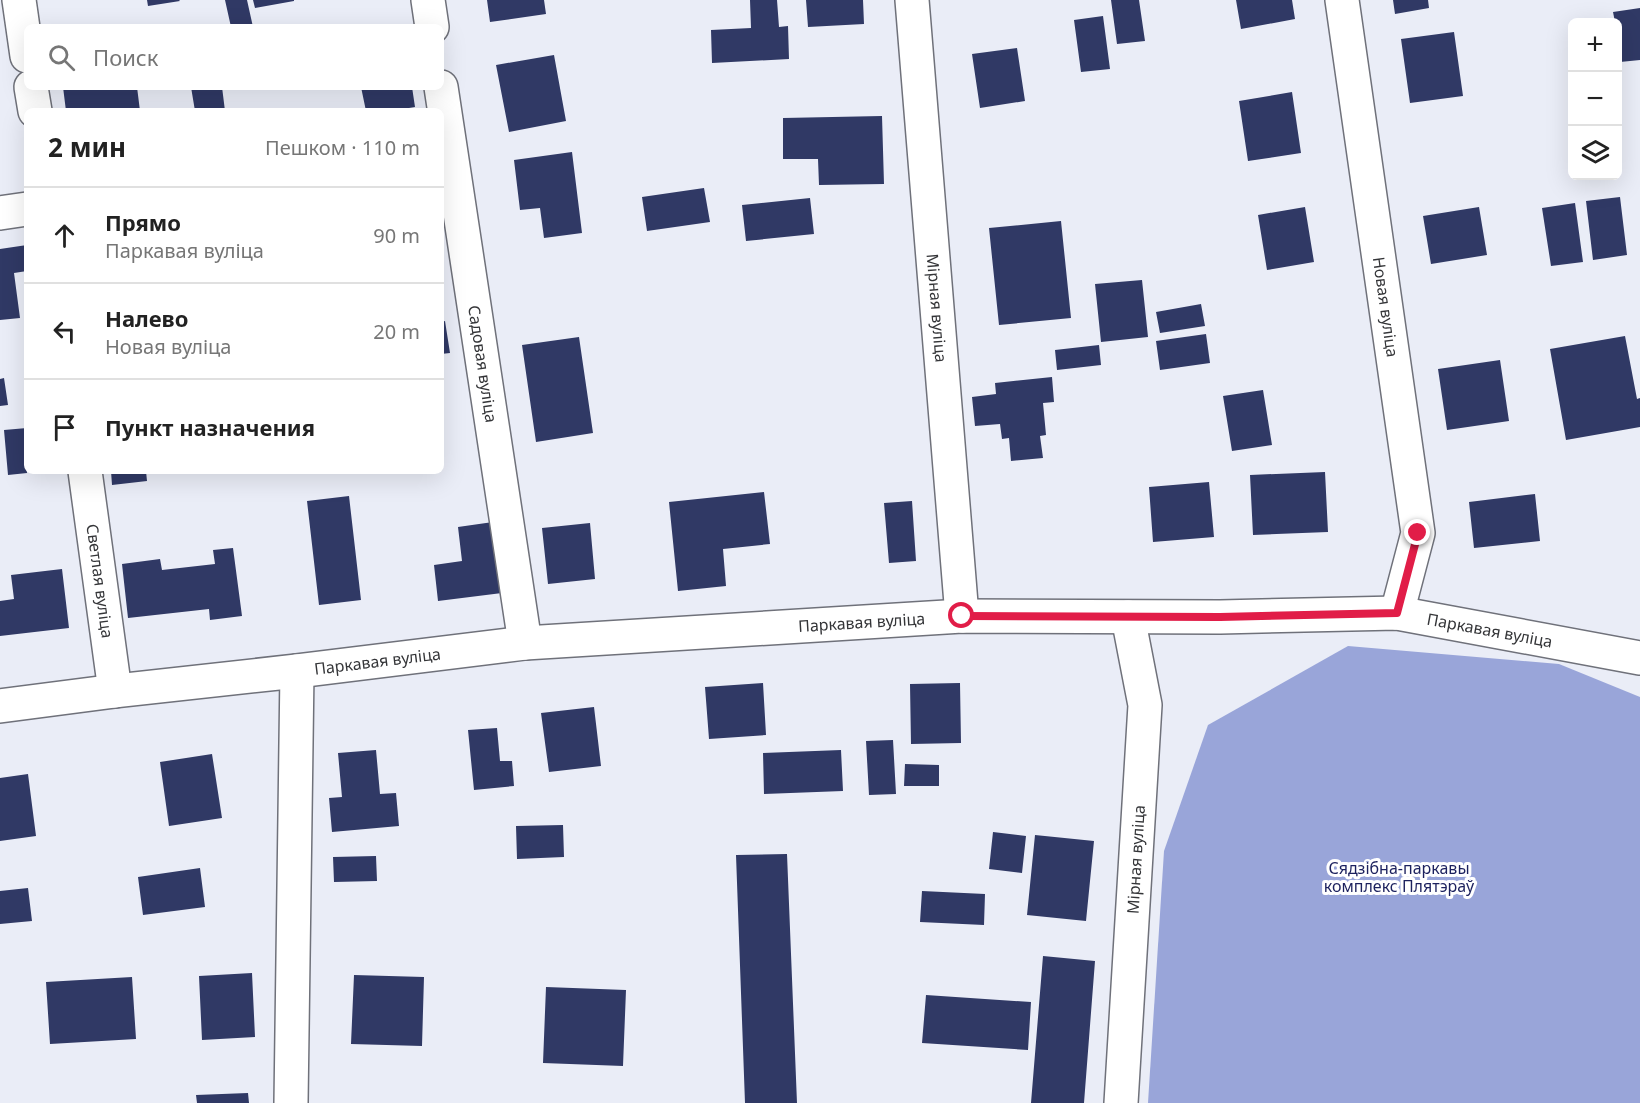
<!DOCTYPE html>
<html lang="ru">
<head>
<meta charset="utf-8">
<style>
	body { margin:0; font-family:"Noto Sans",sans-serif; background:#f6f6f6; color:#222 }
	.controls { position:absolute; right:18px; top:18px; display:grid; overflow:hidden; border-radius:9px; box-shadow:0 6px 24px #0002 }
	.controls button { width:54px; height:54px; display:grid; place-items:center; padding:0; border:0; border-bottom:2px solid #e0e0e0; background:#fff; color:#222; font:30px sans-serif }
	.stop { position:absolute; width:18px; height:18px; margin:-14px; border:4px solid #e11d48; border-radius:50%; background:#fff }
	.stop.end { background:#e11d48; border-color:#fff; box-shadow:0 2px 6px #0008 }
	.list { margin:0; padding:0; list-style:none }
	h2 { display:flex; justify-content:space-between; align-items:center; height:78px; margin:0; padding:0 24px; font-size:26px }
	h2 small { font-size:20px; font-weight:400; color:#767676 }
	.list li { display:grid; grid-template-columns:39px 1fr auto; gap:18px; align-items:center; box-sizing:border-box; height:96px; padding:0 24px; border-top:2px solid #e0e0e0 }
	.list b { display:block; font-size:22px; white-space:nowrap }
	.list p { margin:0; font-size:20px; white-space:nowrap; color:#767676 }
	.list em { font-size:20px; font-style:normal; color:#767676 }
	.icon { flex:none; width:33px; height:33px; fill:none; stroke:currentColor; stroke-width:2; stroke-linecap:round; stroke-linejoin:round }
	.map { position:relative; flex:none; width:1640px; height:1103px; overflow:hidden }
	.search { position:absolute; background:#fff; box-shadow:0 6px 24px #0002; left:24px; top:24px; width:420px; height:66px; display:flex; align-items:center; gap:15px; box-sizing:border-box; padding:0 21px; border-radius:9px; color:#767676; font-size:22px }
	.panel { position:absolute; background:#fff; box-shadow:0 6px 24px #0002; left:24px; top:108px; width:420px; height:366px; border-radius:9px }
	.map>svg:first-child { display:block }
	.forest { fill:#99a5d9 }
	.building { fill:#303965 }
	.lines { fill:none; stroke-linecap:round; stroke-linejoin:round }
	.minor-casing { stroke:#6f717a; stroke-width:36 }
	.minor { stroke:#fff; stroke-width:33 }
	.route { stroke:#e11d48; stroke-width:8 }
	.labels { text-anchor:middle; stroke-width:6; stroke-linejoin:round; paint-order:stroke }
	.street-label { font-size:16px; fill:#343538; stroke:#fff }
	.park-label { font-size:16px; fill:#1c215e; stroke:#fff }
</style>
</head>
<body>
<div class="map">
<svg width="1640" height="1103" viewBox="0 0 1640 1103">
	<rect width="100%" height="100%" fill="#eaedf7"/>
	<path class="forest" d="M 1348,646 L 1559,664 L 1640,697 L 1640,1103 L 1148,1103 L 1164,851 L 1208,725 Z"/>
	<path class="building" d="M 147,0 L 179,0 L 180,1 L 148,6 Z
		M 225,0 L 247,0 L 253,27 L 231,27 Z
		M 253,0 L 294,0 L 294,1 L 255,8 Z
		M 487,0 L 544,0 L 546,14 L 490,22 Z
		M 750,0 L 777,0 L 779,27 L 788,26 L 789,59 L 712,63 L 711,30 L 751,28 Z
		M 806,0 L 863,0 L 864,24 L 808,27 Z
		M 1111,0 L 1139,0 L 1145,41 L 1117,44 Z
		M 1236,0 L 1292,0 L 1295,19 L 1241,29 Z
		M 1393,0 L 1428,0 L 1429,8 L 1395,14 Z
		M 1640,8 L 1640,60 L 1620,62 L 1618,22 L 1615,22 L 1613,12 Z
		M 1103,16 L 1110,69 L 1081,72 L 1074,20 Z
		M 1454,32 L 1463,96 L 1410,103 L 1401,39 Z
		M 1017,48 L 1025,101 L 980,108 L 972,54 Z
		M 554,55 L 566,121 L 509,132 L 496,65 Z
		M 63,87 L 137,87 L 140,111 L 66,111 Z
		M 191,87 L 222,87 L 225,111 L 195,111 Z
		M 361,87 L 412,87 L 415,107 L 391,111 L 366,111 Z
		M 1292,92 L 1301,153 L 1248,161 L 1239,101 Z
		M 882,116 L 884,184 L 819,185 L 818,159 L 783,159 L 783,118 Z
		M 572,152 L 582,233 L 544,238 L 540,208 L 520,210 L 514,160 Z
		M 704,188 L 710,222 L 647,231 L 642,197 Z
		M 1620,197 L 1627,255 L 1593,260 L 1586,201 Z
		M 810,198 L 814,234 L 746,241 L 742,205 Z
		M 1575,203 L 1583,262 L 1551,266 L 1542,208 Z
		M 1305,207 L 1314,262 L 1267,270 L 1258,215 Z
		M 1479,207 L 1487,255 L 1431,264 L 1423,216 Z
		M 1061,221 L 1071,318 L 999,325 L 989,228 Z
		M 27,245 L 27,271 L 14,273 L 20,318 L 0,320 L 0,249 Z
		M 1142,280 L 1148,337 L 1101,342 L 1095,284 Z
		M 1201,304 L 1205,326 L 1160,333 L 1156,312 Z
		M 445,321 L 450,353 L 441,354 L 441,322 Z
		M 1206,334 L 1210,363 L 1160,370 L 1156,341 Z
		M 1625,336 L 1637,399 L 1640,398 L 1640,427 L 1566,440 L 1550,349 Z
		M 579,337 L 593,433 L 536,442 L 522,345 Z
		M 1099,345 L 1101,365 L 1057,370 L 1055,350 Z
		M 1500,360 L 1509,421 L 1447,430 L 1438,369 Z
		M 1052,377 L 1054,402 L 1043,403 L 1046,435 L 1040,436 L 1043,458 L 1011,461 L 1009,438 L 1002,439 L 1000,424 L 975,426 L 972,397 L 996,394 L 995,383 Z
		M 4,378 L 8,405 L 0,406 L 0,379 Z
		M 1263,390 L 1272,445 L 1232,451 L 1223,396 Z
		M 27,428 L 27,473 L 8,475 L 4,430 Z
		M 111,471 L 146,471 L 147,481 L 112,485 Z
		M 1325,472 L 1328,532 L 1253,535 L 1250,475 Z
		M 1209,482 L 1214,537 L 1153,542 L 1149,487 Z
		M 764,492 L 770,544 L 723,549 L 726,586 L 678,591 L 669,502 Z
		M 1535,494 L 1540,541 L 1474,548 L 1469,502 Z
		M 349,496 L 361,600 L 319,605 L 307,501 Z
		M 912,501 L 916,561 L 889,563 L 884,503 Z
		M 493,522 L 502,593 L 438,601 L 434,565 L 462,561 L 458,527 Z
		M 590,523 L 595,579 L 548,584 L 542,528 Z
		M 233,548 L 242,616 L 210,620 L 209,609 L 128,618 L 122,564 L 160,559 L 162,570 L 215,564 L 213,550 Z
		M 62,569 L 69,628 L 0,636 L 0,601 L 14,599 L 11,575 Z
		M 763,683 L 766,735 L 709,739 L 705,687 Z
		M 960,683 L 961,743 L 911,744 L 910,684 Z
		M 594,707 L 601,766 L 549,772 L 541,713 Z
		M 497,728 L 500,761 L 512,761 L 514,786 L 474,790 L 468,730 Z
		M 893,740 L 896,794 L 869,795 L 866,741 Z
		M 376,750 L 380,794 L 396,793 L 399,826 L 332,832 L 329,798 L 342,797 L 338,753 Z
		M 841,750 L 843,791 L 764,794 L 763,753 Z
		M 212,754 L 222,818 L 169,826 L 160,762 Z
		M 905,764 L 939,765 L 939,786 L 904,786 Z
		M 28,774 L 36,836 L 0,841 L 0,778 Z
		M 563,825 L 564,857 L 517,859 L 516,826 Z
		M 993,832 L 1026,836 L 1022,873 L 989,869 Z
		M 1035,835 L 1094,841 L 1086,921 L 1027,915 Z
		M 787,854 L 797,1103 L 745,1103 L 736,855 Z
		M 376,856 L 377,881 L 334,882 L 333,857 Z
		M 200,868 L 205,907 L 143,915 L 138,877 Z
		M 28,888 L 32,921 L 0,924 L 0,891 Z
		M 922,891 L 985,894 L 984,925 L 920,922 Z
		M 1043,956 L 1095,961 L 1084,1103 L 1031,1103 Z
		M 252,973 L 255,1037 L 202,1040 L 199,976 Z
		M 354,975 L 424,977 L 422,1046 L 351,1044 Z
		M 132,977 L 136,1039 L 50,1044 L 46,982 Z
		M 546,987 L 626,990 L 623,1066 L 543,1063 Z
		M 926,995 L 1031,1002 L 1028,1050 L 922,1043 Z
		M 248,1093 L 249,1103 L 197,1103 L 196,1095 Z"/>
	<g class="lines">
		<defs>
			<g id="minor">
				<path d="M 19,0 L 27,56"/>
				<path d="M 428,0 L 432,27"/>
				<path id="s1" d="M 912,0 L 962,616"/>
				<path id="s2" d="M 1342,0 L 1418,533 L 1397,613"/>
				<path d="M 31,87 L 35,111"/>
				<path id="s3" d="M 441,87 L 525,643"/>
				<path d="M 0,213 L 27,209"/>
				<path id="s4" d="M 85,471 L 115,691"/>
				<path id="s5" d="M 0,706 L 115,691 L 297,671 L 525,643 L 962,616 L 1220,617 L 1397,613 L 1640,658"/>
				<path d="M 291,1103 L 297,671"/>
				<path id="s6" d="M 1121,1103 L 1145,705 L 1128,617"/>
			</g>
		</defs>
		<use href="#minor" class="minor-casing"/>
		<use href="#minor" class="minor"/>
	</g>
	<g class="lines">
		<path class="route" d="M 962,616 L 1220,617 L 1397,613 L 1418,533"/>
	</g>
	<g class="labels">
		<g class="street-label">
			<text dy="6" stroke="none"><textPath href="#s2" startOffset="310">Новая вуліца</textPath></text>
			<text dy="6" stroke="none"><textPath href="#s1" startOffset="309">Мірная вуліца</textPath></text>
			<text dy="6" stroke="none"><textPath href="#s3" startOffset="280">Садовая вуліца</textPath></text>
			<text dy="6" stroke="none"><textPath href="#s4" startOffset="111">Светлая вуліца</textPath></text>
			<text dy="6" stroke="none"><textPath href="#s5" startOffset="866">Паркавая вуліца</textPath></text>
			<text dy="6" stroke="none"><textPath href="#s5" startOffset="1496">Паркавая вуліца</textPath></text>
			<text dy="6" stroke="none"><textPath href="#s5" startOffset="380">Паркавая вуліца</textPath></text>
			<text dy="6" stroke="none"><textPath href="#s6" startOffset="244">Мірная вуліца</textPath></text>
		</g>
		<g class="park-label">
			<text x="1399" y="874">Сядзібна-паркавы<tspan x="1399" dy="18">комплекс Плятэраў</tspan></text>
		</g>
	</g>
</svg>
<div class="controls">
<button>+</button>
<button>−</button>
<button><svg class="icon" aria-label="layers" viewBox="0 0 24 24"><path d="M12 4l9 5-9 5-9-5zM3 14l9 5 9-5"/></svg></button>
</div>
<div class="stop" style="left:962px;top:616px"></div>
<div class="stop end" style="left:1418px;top:533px"></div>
<div class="search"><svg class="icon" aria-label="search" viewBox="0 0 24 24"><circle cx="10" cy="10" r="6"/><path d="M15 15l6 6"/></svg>Поиск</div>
<section class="panel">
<h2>2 мин<small>Пешком · 110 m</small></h2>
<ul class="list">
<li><svg class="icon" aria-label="ahead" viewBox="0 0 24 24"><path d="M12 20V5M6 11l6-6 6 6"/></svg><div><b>Прямо</b><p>Паркавая вуліца</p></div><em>90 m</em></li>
<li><svg class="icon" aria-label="left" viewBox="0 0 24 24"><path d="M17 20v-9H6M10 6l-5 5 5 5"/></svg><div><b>Налево</b><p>Новая вуліца</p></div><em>20 m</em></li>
<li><svg class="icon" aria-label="arrive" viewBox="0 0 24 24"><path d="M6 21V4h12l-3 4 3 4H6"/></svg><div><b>Пункт назначения</b></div></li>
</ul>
</section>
</div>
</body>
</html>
